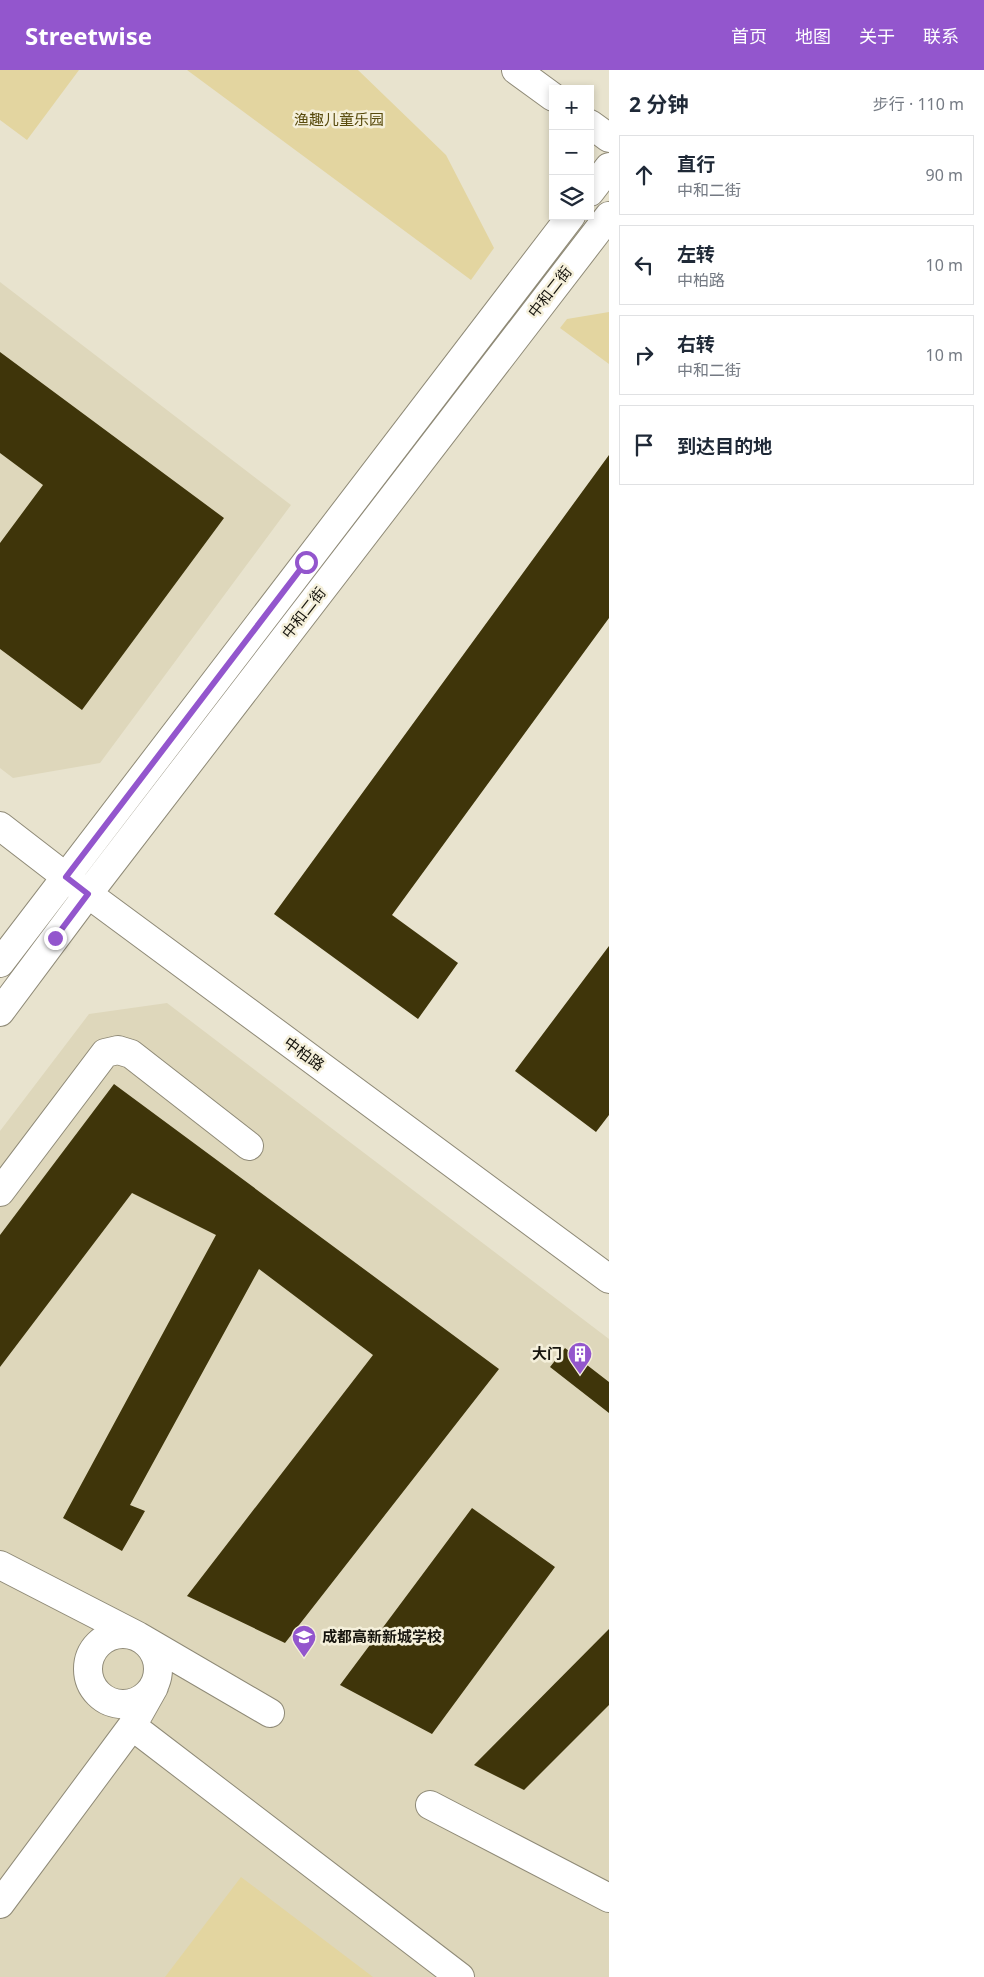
<!DOCTYPE html>
<html lang="zh">
<head>
<meta charset="utf-8">
<style>
	body { margin:0; font-family:"Noto Sans","Noto Sans SC",sans-serif; background:#f2f2f3; color:#1f2937 }
	.controls { position:absolute; right:15px; top:15px; display:grid; overflow:hidden; border-radius:0px; box-shadow:0 2px 8px #0003 }
	.controls button { width:45px; height:45px; display:grid; place-items:center; padding:0; border:0; border-bottom:1px solid #e0e1e3; background:#fff; color:#1f2937; font:25px sans-serif }
	.stop { position:absolute; width:15px; height:15px; margin:-11px; border:4px solid #9356cd; border-radius:50%; background:#fff }
	.stop.end { background:#9356cd; border-color:#fff; box-shadow:0 1px 5px #0008 }
	.list { margin:0; padding:0; list-style:none }
	h2 { display:flex; justify-content:space-between; align-items:center; height:65px; margin:0; padding:0 20px; font-size:21px }
	h2 small { font-size:16px; font-weight:400; color:#747a83 }
	.list li { display:grid; grid-template-columns:32px 1fr auto; gap:15px; align-items:center; box-sizing:border-box; height:80px; margin:0 10px 10px; padding:0 10px; border:1px solid #e0e1e3; border-radius:0px }
	.list b { display:block; font-size:19px; white-space:nowrap }
	.list p { margin:0; font-size:16px; white-space:nowrap; color:#747a83 }
	.list em { font-size:16px; font-style:normal; color:#747a83 }
	.icon { flex:none; width:28px; height:28px; fill:none; stroke:currentColor; stroke-width:2; stroke-linecap:round; stroke-linejoin:round }
	.map { position:relative; flex:none; width:609px; height:1907px; overflow:hidden }
	header { display:flex; align-items:center; gap:30px; box-sizing:border-box; height:70px; padding:0 25px; background:#9356cd; color:#fff }
	header strong { font-size:24px }
	nav { display:flex; gap:28px; margin-inline-start:auto; font-size:18px }
	main { display:flex }
	aside { flex:1; background:#fff }
	.map>svg:first-child { display:block }
	.built { fill:#ded7bb }
	.green { fill:#e3d5a0 }
	.building { fill:#3f350a }
	.lines { fill:none; stroke-linecap:round; stroke-linejoin:round }
	.minor-casing { stroke:#8f8a77; stroke-width:30 }
	.major-casing { stroke:#8f8a77; stroke-width:30 }
	.minor { stroke:#fff; stroke-width:28 }
	.major { stroke:#fff; stroke-width:28 }
	.route { stroke:#9356cd; stroke-width:6 }
	.labels { text-anchor:middle; stroke-width:5; stroke-linejoin:round; paint-order:stroke }
	.park-label { font-size:15px; fill:#584a0c; stroke:#f5f0db }
	.street-label { font-size:15px; fill:#17150e; stroke:#f5f0db }
	.poi-label { font-size:15px; font-weight:bold; fill:#17150e; stroke:#f5f0db; text-anchor:end }
</style>
</head>
<body>
<header>
<strong>Streetwise</strong>
<nav><a>首页</a><a>地图</a><a>关于</a><a>联系</a></nav>
</header>
<main>
<div class="map">
<svg width="609" height="1907" viewBox="0 0 609 1907">
	<rect width="100%" height="100%" fill="#e8e3ce"/>
	<path class="built" d="M 0,212 L 291,435 L 100,693 L 13,708 L 0,698 Z
		M 167,933 L 609,1269 L 609,1907 L 0,1907 L 0,1061 L 89,944 Z"/>
	<path class="green" d="M 0,0 L 79,0 L 27,70 L 0,50 Z
		M 187,0 L 358,0 L 446,85 L 494,178 L 471,210 Z
		M 609,242 L 609,294 L 560,258 L 567,249 Z
		M 241,1807 L 373,1907 L 165,1907 Z"/>
	<path class="building" d="M 0,282 L 224,448 L 82,640 L 0,579 L 0,473 L 43,415 L 0,383 Z
		M 609,385 L 609,548 L 392,845 L 458,893 L 418,949 L 274,844 Z
		M 609,876 L 609,1045 L 596,1062 L 515,1001 Z
		M 114,1014 L 499,1299 L 285,1573 L 187,1526 L 373,1285 L 259,1199 L 130,1435 L 145,1441 L 122,1481 L 63,1448 L 216,1165 L 132,1123 L 0,1297 L 0,1165 Z
		M 565,1278 L 609,1312 L 609,1343 L 550,1297 Z
		M 472,1438 L 555,1497 L 432,1664 L 340,1615 Z
		M 609,1559 L 609,1635 L 524,1720 L 474,1695 Z"/>
	<g class="lines">
		<defs>
			<path id="minor" d="M 590,122 L 609,97
				M 0,756 L 88,824 L 609,1209
				M 0,893 L 571,146
				M 0,942 L 88,824 L 609,146
				M 0,1122 L 105,983 L 118,980 L 131,984 L 249,1076
				M 0,1495 L 138,1566 L 270,1643
				M88 1599a35 35 0 1 1 70 0a35 35 0 1 1-70 0Z
				M 132,1656 L 460,1907
				M 430,1735 L 609,1828
				M 0,1834 L 132,1656 L 154,1617"/>
			<path id="major" d="M 516,0 L 553,27
				M 590,54 L 609,68"/>
		</defs>
		<use href="#minor" class="minor-casing"/>
		<use href="#major" class="major-casing"/>
		<use href="#minor" class="minor"/>
		<use href="#major" class="major"/>
	</g>
	<g class="lines">
		<path class="route" d="M 55,868 L 88,824 L 66,807 L 306,492"/>
	</g>
	<defs>
		<symbol id="building-pin" viewBox="-11 -11 22 30"><path d="M0 17L-7.5 6A9.5 9.5 0 1 1 7.5 6Z" fill="#9356cd" stroke="#f5f0db"/><path d="M-4-6H4V6H1V3H-1V6H-4ZM-2.5-4.3h1.7v1.8h-1.7ZM.8-4.3h1.7v1.8H.8ZM-2.5-1h1.7V.8h-1.7ZM.8-1h1.7V.8H.8Z" fill="#fff"/></symbol>
		<symbol id="school-pin" viewBox="-11 -11 22 30"><path d="M0 17L-7.5 6A9.5 9.5 0 1 1 7.5 6Z" fill="#9356cd" stroke="#f5f0db"/><path d="M0-5L7-2L0 1L-7-2ZM-4 1L0 2.5L4 1V4Q0 6-4 4Z" fill="#fff"/></symbol>
	</defs>
	<g fill-rule="evenodd">
		<use href="#building-pin" x="566" y="1270" width="28" height="38"/>
		<use href="#school-pin" x="290" y="1553" width="28" height="38"/>
	</g>
	<g class="labels">
		<g class="park-label">
			<text x="339" y="55">渔趣儿童乐园</text>
		</g>
		<g class="street-label">
			<text transform="translate(550 222) rotate(-52)" y="5">中和二街</text>
			<text transform="translate(304 543) rotate(-52)" y="5">中和二街</text>
			<text transform="translate(304 984) rotate(36)" y="5">中柏路</text>
		</g>
		<g class="poi-label">
			<text x="562" y="1289">大门</text>
			<text x="322" y="1572" text-anchor="start">成都高新新城学校</text>
		</g>
	</g>
</svg>
<div class="controls">
<button>+</button>
<button>−</button>
<button><svg class="icon" aria-label="layers" viewBox="0 0 24 24"><path d="M12 4l9 5-9 5-9-5zM3 14l9 5 9-5"/></svg></button>
</div>
<div class="stop" style="left:306px;top:492px"></div>
<div class="stop end" style="left:55px;top:868px"></div>
</div>
<aside>
<h2>2 分钟<small>步行 · 110 m</small></h2>
<ul class="list">
<li><svg class="icon" aria-label="ahead" viewBox="0 0 24 24"><path d="M12 20V5M6 11l6-6 6 6"/></svg><div><b>直行</b><p>中和二街</p></div><em>90 m</em></li>
<li><svg class="icon" aria-label="left" viewBox="0 0 24 24"><path d="M17 20v-9H6M10 6l-5 5 5 5"/></svg><div><b>左转</b><p>中柏路</p></div><em>10 m</em></li>
<li><svg class="icon" aria-label="right" viewBox="0 0 24 24"><path d="M7 20v-9h11M14 6l5 5-5 5"/></svg><div><b>右转</b><p>中和二街</p></div><em>10 m</em></li>
<li><svg class="icon" aria-label="arrive" viewBox="0 0 24 24"><path d="M6 21V4h12l-3 4 3 4H6"/></svg><div><b>到达目的地</b></div></li>
</ul>
</aside>
</main>
</body>
</html>
